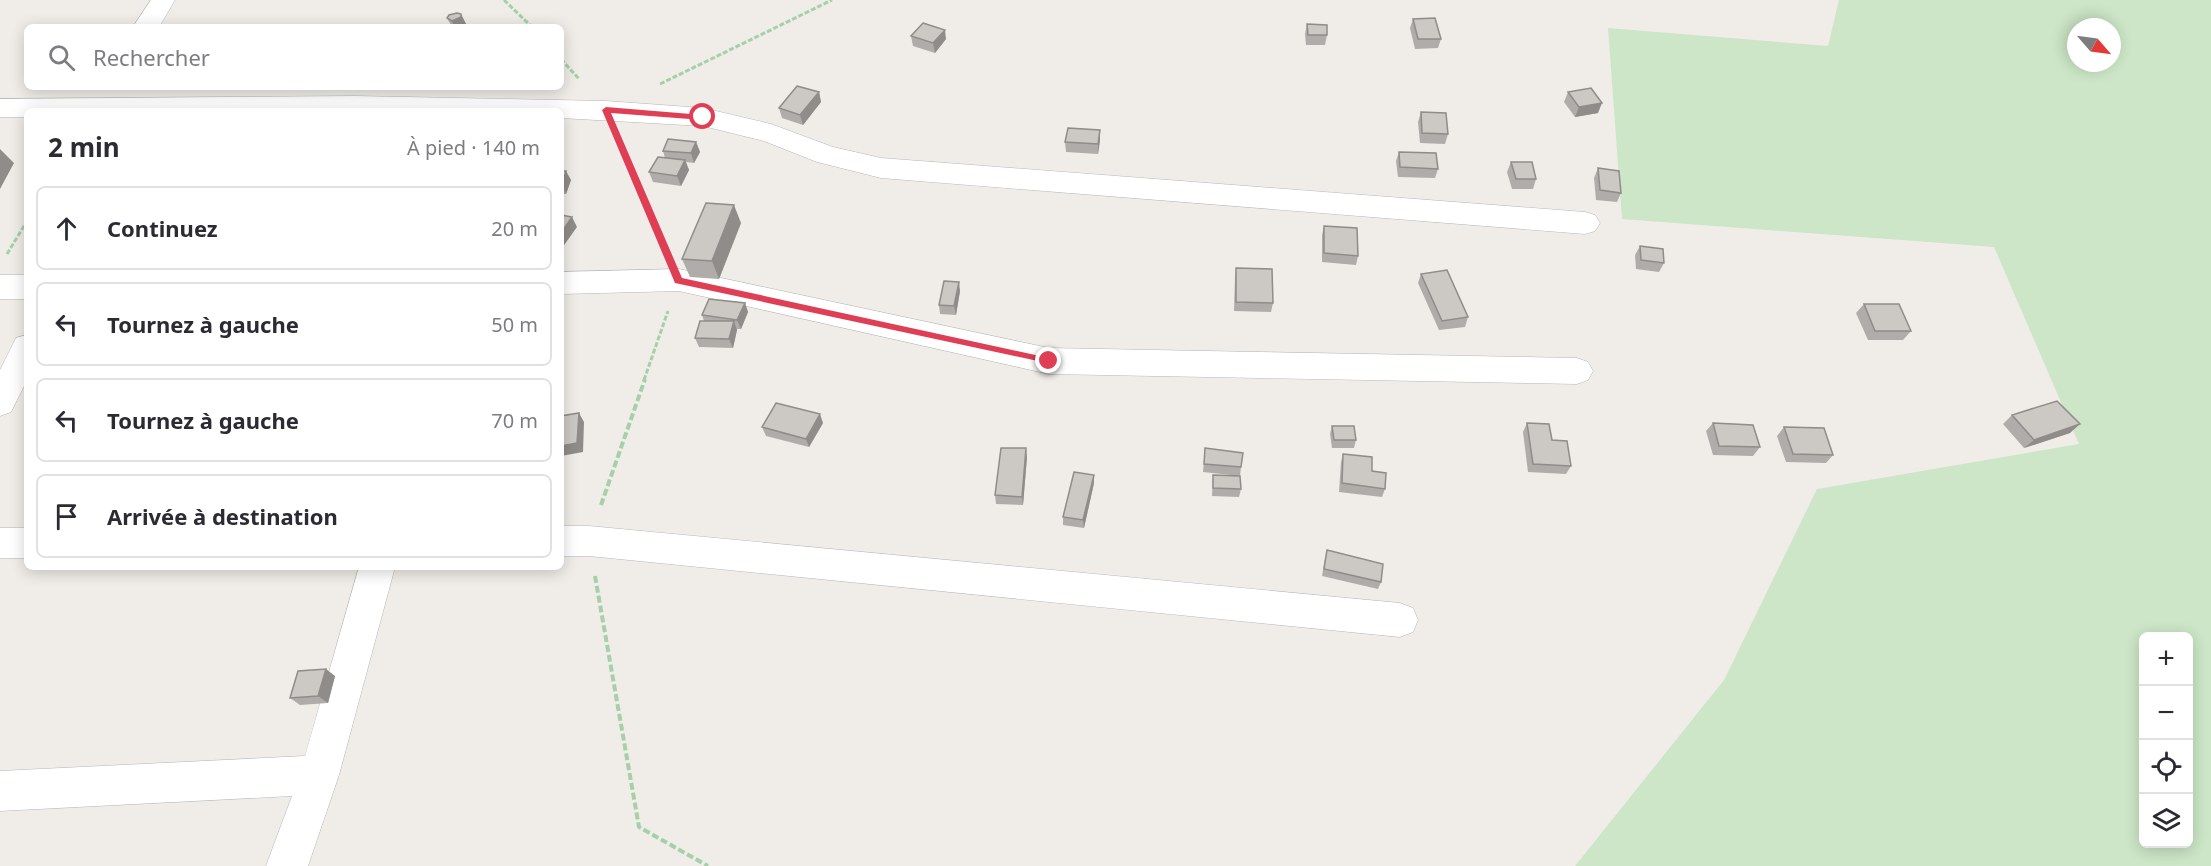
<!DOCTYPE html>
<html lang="fr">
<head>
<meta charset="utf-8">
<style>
	body { margin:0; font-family:"Noto Sans",sans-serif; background:#f7f7f7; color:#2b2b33 }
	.controls { position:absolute; right:18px; bottom:18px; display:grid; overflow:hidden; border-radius:9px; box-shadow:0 3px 15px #0003 }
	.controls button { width:54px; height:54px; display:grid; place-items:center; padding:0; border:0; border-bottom:2px solid #e1e1e2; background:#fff; color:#2b2b33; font:30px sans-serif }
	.compass { position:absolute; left:2067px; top:18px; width:54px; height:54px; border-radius:50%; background:#fff; box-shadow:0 3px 15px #0003; rotate:118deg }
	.stop { position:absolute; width:18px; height:18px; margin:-14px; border:4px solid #df3f55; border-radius:50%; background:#fff }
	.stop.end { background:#df3f55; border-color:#fff; box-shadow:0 2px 6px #0008 }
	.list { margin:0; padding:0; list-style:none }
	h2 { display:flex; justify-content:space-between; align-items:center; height:78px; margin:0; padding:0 24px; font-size:26px }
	h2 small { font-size:20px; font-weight:400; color:#7c7c81 }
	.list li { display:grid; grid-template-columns:39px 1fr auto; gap:18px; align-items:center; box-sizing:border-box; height:84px; margin:0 12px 12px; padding:0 12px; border:2px solid #e1e1e2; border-radius:9px }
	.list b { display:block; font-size:22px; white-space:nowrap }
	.list em { font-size:20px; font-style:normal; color:#7c7c81 }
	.icon { flex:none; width:33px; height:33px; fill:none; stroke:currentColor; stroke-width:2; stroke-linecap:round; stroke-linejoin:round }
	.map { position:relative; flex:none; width:2211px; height:866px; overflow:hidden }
	.search { position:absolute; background:#fff; box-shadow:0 3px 15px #0003; left:24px; top:24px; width:540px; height:66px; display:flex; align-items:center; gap:15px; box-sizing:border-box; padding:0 21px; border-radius:9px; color:#7c7c81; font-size:22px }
	.panel { position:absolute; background:#fff; box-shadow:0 3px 15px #0003; left:24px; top:108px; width:540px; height:462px; border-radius:9px }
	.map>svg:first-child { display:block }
	.green { fill:#cde6c7; fill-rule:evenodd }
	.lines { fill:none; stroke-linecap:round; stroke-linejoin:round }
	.street-casing { stroke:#b3b6b9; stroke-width:1 }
	.path-far1 { stroke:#a6d0a9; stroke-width:3; stroke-dasharray:5 2; stroke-linecap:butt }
	.path { stroke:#a6d0a9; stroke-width:4; stroke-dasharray:7 3; stroke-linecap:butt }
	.street { fill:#fff; fill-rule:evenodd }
	.wall { fill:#afaca9 }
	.shaded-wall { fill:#8f8c89 }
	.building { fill:#ccc8c4; stroke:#8f8c89; stroke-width:1.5 }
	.route { fill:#df3f55 }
</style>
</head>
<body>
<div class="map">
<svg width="2211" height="866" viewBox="0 0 2211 866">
	<rect width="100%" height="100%" fill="#f0ede8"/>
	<path class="green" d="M 1839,0 L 2211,0 L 2211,866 L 1575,866 L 1724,680 L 1817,489 L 2079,444 L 1994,247 L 1622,219 L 1608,28 L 1828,46 ZM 2076,27 L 2112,27 L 2112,63 L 2076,63 ZM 2144,636 L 2188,636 L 2188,844 L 2144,844 Z"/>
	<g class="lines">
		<defs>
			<path id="street" d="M 151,0 L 175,0 L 159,27 L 133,27 Z
				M 355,96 L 606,101 L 703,108 L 771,124 L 833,147 L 881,158 L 1585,212 L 1595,215 L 1600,223 L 1595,231 L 1585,234 L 881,178 L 817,162 L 764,141 L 703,126 L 561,118 L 561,111 L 27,111 L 27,117 L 0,117 L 0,99 Z
				M 679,269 L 1049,348 L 1577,358 L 1588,362 L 1593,371 L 1588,380 L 1577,384 L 1049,374 L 679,291 L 561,294 L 561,272 Z
				M 0,275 L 27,275 L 27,299 L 0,299 Z
				M 27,335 L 27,380 L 11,412 L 0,416 L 0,370 L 16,338 Z
				M 561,526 L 589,526 L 1400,603 L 1413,608 L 1418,620 L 1413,632 L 1400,637 L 589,556 L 561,556 Z
				M 0,528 L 27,528 L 27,558 L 0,558 Z
				M 359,567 L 395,567 L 339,775 L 308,866 L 266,866 L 292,796 L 0,811 L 0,771 L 305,756 Z"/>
		</defs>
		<use href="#street" class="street-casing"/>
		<path class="path-far1" d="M 504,0 L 532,27
			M 561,59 L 579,79
			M 660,84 L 832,0
			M 620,142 L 665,248
			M 7,254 L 27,221
			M 644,380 L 668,311"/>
		<path class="path" d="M 601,505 L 645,379
			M 595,576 L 639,827 L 708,866"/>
		<use href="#street" class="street"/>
	</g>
	<path class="wall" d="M 461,14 L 466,24 L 466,27 L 452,27 L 447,18 Z
		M 1413,19 L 1441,39 L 1438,48 L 1415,49 L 1410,28 Z
		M 1307,24 L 1327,35 L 1325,45 L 1306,45 L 1305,34 Z
		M 911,36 L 946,39 L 935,53 L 913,46 Z
		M 819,92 L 821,102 L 803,125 L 782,118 L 779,108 Z
		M 1568,92 L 1598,113 L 1575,117 L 1564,102 Z
		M 1421,112 L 1448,134 L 1445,144 L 1420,143 L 1418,122 Z
		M 1100,130 L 1100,140 L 1098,154 L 1066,152 L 1065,142 Z
		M 696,142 L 700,152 L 694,163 L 686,162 L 689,170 L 681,186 L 653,182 L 649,172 L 665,158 L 663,151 Z
		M 1399,152 L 1438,169 L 1435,178 L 1398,177 L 1396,161 Z
		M 1511,162 L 1536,179 L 1533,189 L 1512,189 L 1507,172 Z
		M 1598,168 L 1621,193 L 1617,202 L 1596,200 L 1594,178 Z
		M 561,171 L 571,180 L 566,194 L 561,194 Z
		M 741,223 L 719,279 L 690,277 L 682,259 Z
		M 1324,226 L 1358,256 L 1356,265 L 1322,262 L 1322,235 Z
		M 1640,246 L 1664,263 L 1659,272 L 1636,269 L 1635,255 Z
		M 1236,268 L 1273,303 L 1271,312 L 1234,311 L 1235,277 Z
		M 1421,274 L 1468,317 L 1465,327 L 1439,330 L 1418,283 Z
		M 960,291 L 956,315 L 940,314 L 939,305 Z
		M 745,303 L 748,312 L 741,329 L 737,329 L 737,330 L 733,348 L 699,347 L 695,338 L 704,321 L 702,315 Z
		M 1864,304 L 1911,331 L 1903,340 L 1868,340 L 1856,313 Z
		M 2012,415 L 2070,433 L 2024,448 L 2003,424 Z
		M 823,423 L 809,447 L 766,436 L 762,427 Z
		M 1527,423 L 1552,440 L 1571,466 L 1566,474 L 1528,472 L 1523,432 Z
		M 1713,423 L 1760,447 L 1753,456 L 1713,455 L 1706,431 Z
		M 1332,426 L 1356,440 L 1354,448 L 1332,448 L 1330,434 Z
		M 1784,427 L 1833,455 L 1826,463 L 1786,462 L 1777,436 Z
		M 1205,448 L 1241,467 L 1240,476 L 1203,472 Z
		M 1343,454 L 1372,471 L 1385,489 L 1382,497 L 1339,492 L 1341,462 Z
		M 1027,457 L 1023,505 L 996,504 L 995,495 Z
		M 1213,475 L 1241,489 L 1239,497 L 1212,496 Z
		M 1094,483 L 1084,528 L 1063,525 L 1063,517 Z
		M 1327,550 L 1381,582 L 1378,589 L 1322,576 L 1325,558 Z
		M 335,676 L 328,703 L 300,705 L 290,698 Z"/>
	<path class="shaded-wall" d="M 461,14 L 466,24 L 466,27 L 455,27 L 452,21 Z
		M 945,30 L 946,39 L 935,53 L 933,43 Z
		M 819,92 L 821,102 L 803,125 L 800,115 Z
		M 1602,103 L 1598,113 L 1575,117 L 1579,107 Z
		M 1100,130 L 1100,140 L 1098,154 L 1098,144 Z
		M 696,142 L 700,152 L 694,163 L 691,153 Z
		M 0,149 L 14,163 L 0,189 Z
		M 685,160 L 689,170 L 681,186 L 677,176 Z
		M 566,171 L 571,180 L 566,194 L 562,184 Z
		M 734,205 L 741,223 L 719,279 L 712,261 Z
		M 572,217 L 577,227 L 562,248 L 561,246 L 561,233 Z
		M 959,282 L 960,291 L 956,315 L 954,306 Z
		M 745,303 L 748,312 L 741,329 L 737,320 Z
		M 734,321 L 737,330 L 733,348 L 729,339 Z
		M 579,413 L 584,422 L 583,452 L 561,456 L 561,446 Z
		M 820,414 L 823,423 L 809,447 L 806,439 Z
		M 2080,424 L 2070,433 L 2024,448 L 2034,440 Z
		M 1026,448 L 1027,457 L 1023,505 L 1022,497 Z
		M 1094,475 L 1094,483 L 1084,528 L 1083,520 Z
		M 326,669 L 335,676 L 328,703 L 318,696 Z"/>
	<path class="building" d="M 457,13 L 461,14 L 461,17 L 452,21 L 447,18 L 449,15 Z
		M 1435,18 L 1441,39 L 1418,39 L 1413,19 Z
		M 923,23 L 945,30 L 933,43 L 911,36 Z
		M 1307,24 L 1327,25 L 1327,35 L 1308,35 Z
		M 797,86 L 819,92 L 800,115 L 779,108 Z
		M 1591,88 L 1602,103 L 1579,107 L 1568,92 Z
		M 1421,112 L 1446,113 L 1448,134 L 1422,133 Z
		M 1068,128 L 1100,130 L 1098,144 L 1065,142 Z
		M 668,139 L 696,142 L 691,153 L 663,151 Z
		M 1399,152 L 1436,153 L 1438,169 L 1400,167 Z
		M 658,157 L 685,160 L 677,176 L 649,172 Z
		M 1511,162 L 1532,162 L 1536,179 L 1516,179 Z
		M 1598,168 L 1619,171 L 1621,193 L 1600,190 Z
		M 561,171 L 566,171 L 562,184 L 561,184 Z
		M 706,203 L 734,205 L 712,261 L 682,259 Z
		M 561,215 L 572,217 L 561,233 Z
		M 1324,226 L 1357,228 L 1358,256 L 1324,253 Z
		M 1640,246 L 1663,249 L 1664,263 L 1641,260 Z
		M 1236,268 L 1272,269 L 1273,303 L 1236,302 Z
		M 1447,270 L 1468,317 L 1442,321 L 1421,274 Z
		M 944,281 L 959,282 L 954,306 L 939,305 Z
		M 709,299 L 745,303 L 737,320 L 702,315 Z
		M 1864,304 L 1899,304 L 1911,331 L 1875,331 Z
		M 700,321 L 734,321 L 729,339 L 695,338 Z
		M 2057,401 L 2080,424 L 2034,440 L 2012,415 Z
		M 776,403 L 820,414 L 806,439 L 762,427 Z
		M 579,413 L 577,443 L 561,446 L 561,416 Z
		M 1527,423 L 1549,424 L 1552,440 L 1567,441 L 1571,466 L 1533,464 Z
		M 1713,423 L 1753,425 L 1760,447 L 1719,446 Z
		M 1332,426 L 1354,426 L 1356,440 L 1334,440 Z
		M 1784,427 L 1824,428 L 1833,455 L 1793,454 Z
		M 1001,448 L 1026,448 L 1022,497 L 995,495 Z
		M 1205,448 L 1243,453 L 1241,467 L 1204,464 Z
		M 1343,454 L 1372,457 L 1372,471 L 1386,473 L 1385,489 L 1342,483 Z
		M 1074,472 L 1094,475 L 1083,520 L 1063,517 Z
		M 1213,475 L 1240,476 L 1241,489 L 1213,488 Z
		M 1327,550 L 1383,564 L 1381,582 L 1324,569 Z
		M 326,669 L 318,696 L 290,698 L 298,671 Z"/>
	<path class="route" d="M 606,107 L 703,115 L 707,117 L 703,120 L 611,113 L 682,278 L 1049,358 L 1053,361 L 1052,364 L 675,283 L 602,110 Z"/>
</svg>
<div class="controls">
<button>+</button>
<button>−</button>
<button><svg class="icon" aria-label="locate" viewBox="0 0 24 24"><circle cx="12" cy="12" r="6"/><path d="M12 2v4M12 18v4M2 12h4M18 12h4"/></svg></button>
<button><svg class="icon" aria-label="layers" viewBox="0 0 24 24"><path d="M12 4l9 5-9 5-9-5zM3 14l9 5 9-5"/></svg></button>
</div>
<svg class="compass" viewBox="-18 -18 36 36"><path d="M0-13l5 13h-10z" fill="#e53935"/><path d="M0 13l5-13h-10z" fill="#7c7c81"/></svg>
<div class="stop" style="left:703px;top:117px"></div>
<div class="stop end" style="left:1049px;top:361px"></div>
<div class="search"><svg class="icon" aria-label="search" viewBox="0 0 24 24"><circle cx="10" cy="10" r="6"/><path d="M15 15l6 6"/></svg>Rechercher</div>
<section class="panel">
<h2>2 min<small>À pied · 140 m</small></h2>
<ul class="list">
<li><svg class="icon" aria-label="ahead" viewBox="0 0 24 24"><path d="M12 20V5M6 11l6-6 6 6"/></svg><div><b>Continuez</b></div><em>20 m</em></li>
<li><svg class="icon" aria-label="left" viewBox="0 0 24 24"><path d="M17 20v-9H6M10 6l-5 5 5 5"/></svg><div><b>Tournez à gauche</b></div><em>50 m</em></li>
<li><svg class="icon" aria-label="left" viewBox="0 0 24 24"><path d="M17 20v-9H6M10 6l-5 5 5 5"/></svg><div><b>Tournez à gauche</b></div><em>70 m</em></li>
<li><svg class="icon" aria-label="arrive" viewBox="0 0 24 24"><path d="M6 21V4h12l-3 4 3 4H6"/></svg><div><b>Arrivée à destination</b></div></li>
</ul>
</section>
</div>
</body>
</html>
